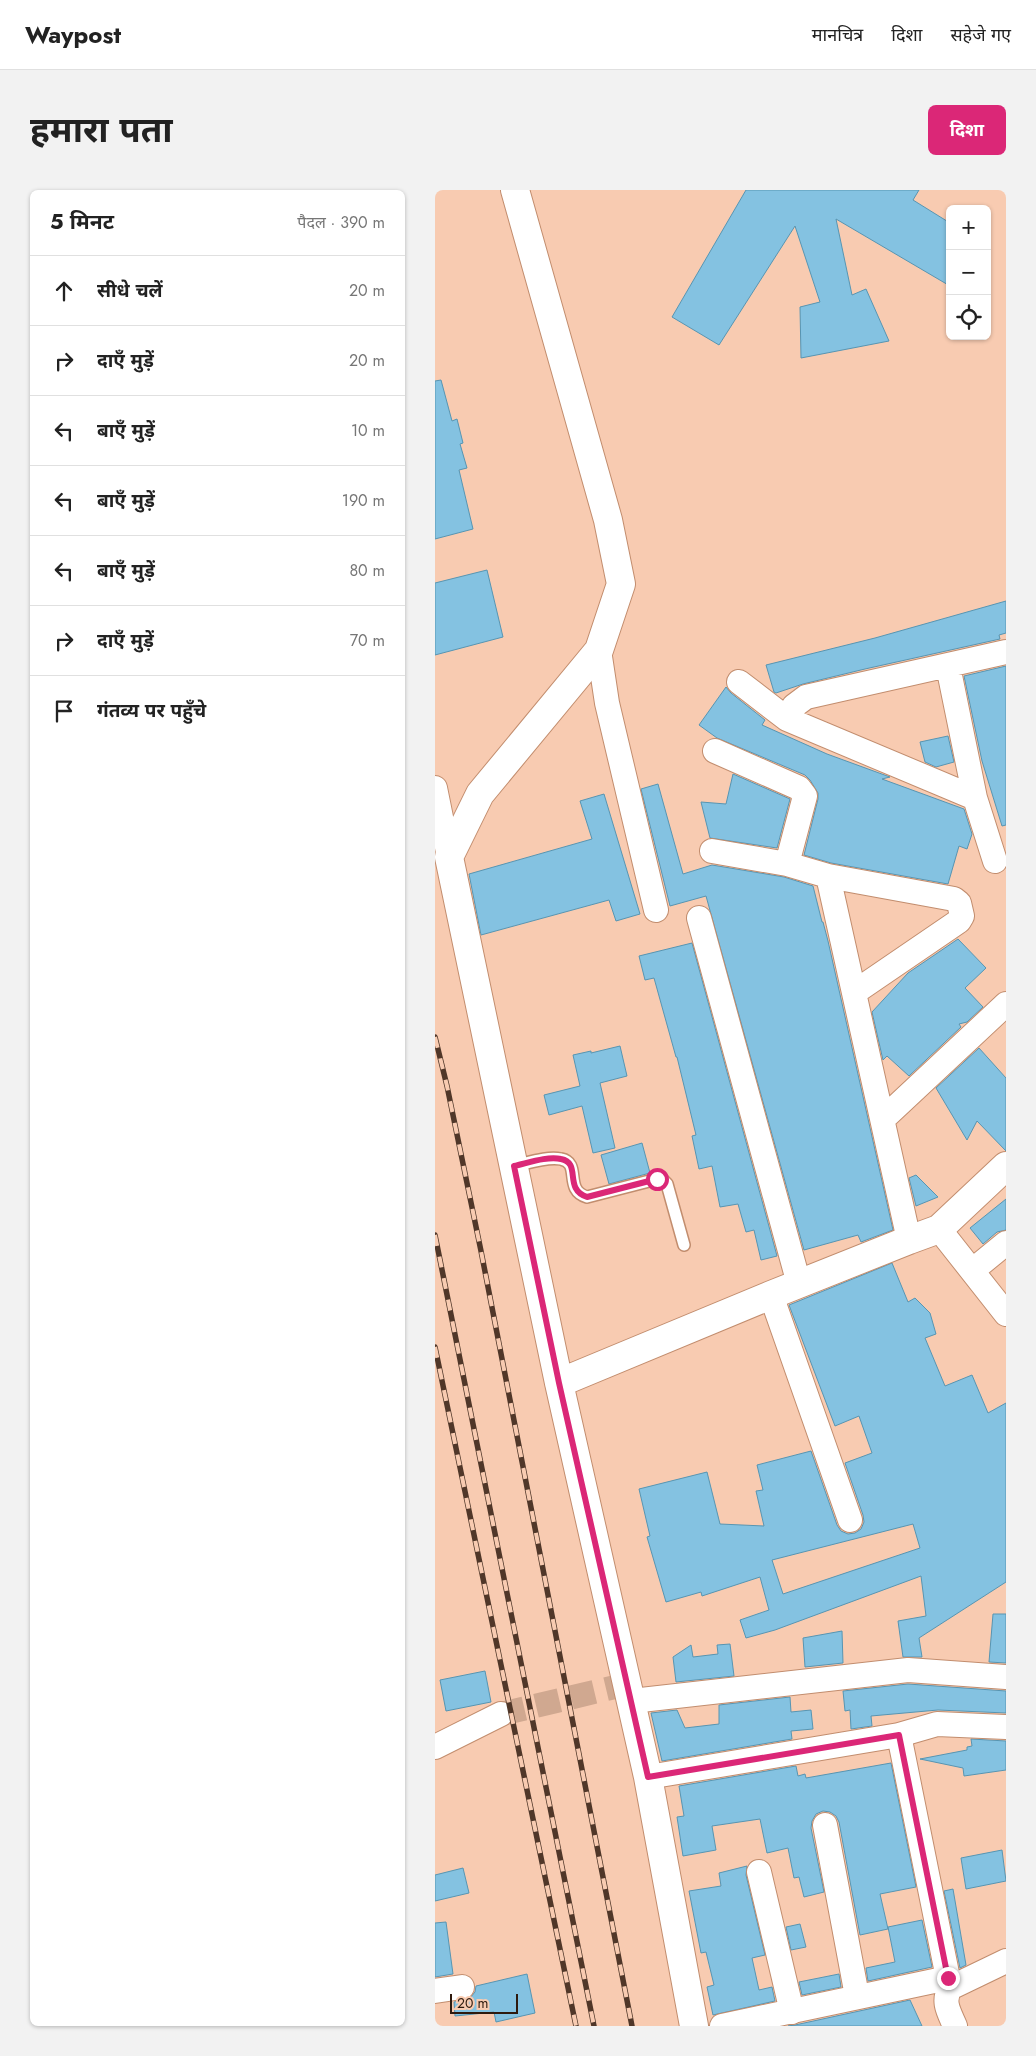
<!DOCTYPE html>
<html lang="hi">
<head>
<meta charset="utf-8">
<style>
	body { margin:0; font-family:Jost,"Noto Sans Devanagari",sans-serif; background:#f2f2f2; color:#222 }
	.controls { position:absolute; right:15px; top:15px; display:grid; overflow:hidden; border-radius:8px; box-shadow:0 1px 4px #0004 }
	.controls button { width:45px; height:45px; display:grid; place-items:center; padding:0; border:0; border-bottom:1px solid #e0e0e0; background:#fff; color:#222; font:25px sans-serif }
	.scale { position:absolute; left:15px; bottom:12px; width:68px; box-sizing:border-box; padding-left:5px; border:2px solid #2e1a0e; border-top:0; font-size:14px; line-height:18px; white-space:nowrap; color:#2e1a0e; -webkit-text-stroke:4px #f8cbb1; paint-order:stroke }
	.stop { position:absolute; width:15px; height:15px; margin:-11px; border:4px solid #db2777; border-radius:50%; background:#fff }
	.stop.end { background:#db2777; border-color:#fff; box-shadow:0 1px 5px #0008 }
	.list { margin:0; padding:0; list-style:none }
	h2 { display:flex; justify-content:space-between; align-items:center; height:65px; margin:0; padding:0 20px; font-size:21px }
	h2 small { font-size:16px; font-weight:400; color:#767676 }
	.list li { display:grid; grid-template-columns:32px 1fr auto; gap:15px; align-items:center; box-sizing:border-box; height:70px; padding:0 20px; border-top:1px solid #e0e0e0 }
	.list b { display:block; font-size:19px; white-space:nowrap }
	.list em { font-size:16px; font-style:normal; color:#767676 }
	.icon { flex:none; width:28px; height:28px; fill:none; stroke:currentColor; stroke-width:2; stroke-linecap:round; stroke-linejoin:round }
	.map { position:relative; flex:none; width:571px; height:1836px; overflow:hidden; border-radius:8px }
	header { display:flex; align-items:center; gap:30px; box-sizing:border-box; height:70px; padding:0 25px; background:#fff; border-bottom:1px solid #e0e0e0 }
	header strong { font-size:24px }
	nav { display:flex; gap:28px; margin-inline-start:auto; font-size:18px }
	.intro { display:flex; align-items:center; justify-content:space-between; box-sizing:border-box; height:120px; padding:0 30px }
	h1 { margin:0; font-size:35px }
	.button { padding:12px 22px; border-radius:8px; background:#db2777; color:#fff; font-size:18px; font-weight:700 }
	main { display:flex; gap:30px; padding:0 30px }
	aside { flex:1; background:#fff; border-radius:8px; box-shadow:0 1px 4px #0004 }
	.map>svg:first-child { display:block }
	.building { fill:#84c2e1; stroke:#5795b2; fill-rule:evenodd }
	.lines { fill:none; stroke-linecap:round; stroke-linejoin:round }
	.minor-tunnel { stroke:#d0a890; stroke-width:24; stroke-dasharray:24 12; stroke-linecap:butt }
	.service-casing { stroke:#c28d6e; stroke-width:14 }
	.minor-casing { stroke:#c28d6e; stroke-width:26 }
	.tertiary-casing { stroke:#c28d6e; stroke-width:30 }
	.service { stroke:#fff; stroke-width:11 }
	.minor { stroke:#fff; stroke-width:24 }
	.tertiary { stroke:#fff; stroke-width:28 }
	.rail-casing { stroke:#503729; stroke-width:5.5 }
	.rail { stroke:#f8cbb1; stroke-width:4; stroke-dasharray:11; stroke-linecap:butt }
	.route { stroke:#db2777; stroke-width:6 }
</style>
</head>
<body>
<header>
<strong>Waypost</strong>
<nav><a>मानचित्र</a><a>दिशा</a><a>सहेजे गए</a></nav>
</header>
<div class="intro"><h1>हमारा पता</h1><a class="button">दिशा</a></div>
<main>
<aside>
<h2>5 मिनट<small>पैदल · 390 m</small></h2>
<ul class="list">
<li><svg class="icon" aria-label="ahead" viewBox="0 0 24 24"><path d="M12 20V5M6 11l6-6 6 6"/></svg><div><b>सीधे चलें</b></div><em>20 m</em></li>
<li><svg class="icon" aria-label="right" viewBox="0 0 24 24"><path d="M7 20v-9h11M14 6l5 5-5 5"/></svg><div><b>दाएँ मुड़ें</b></div><em>20 m</em></li>
<li><svg class="icon" aria-label="left" viewBox="0 0 24 24"><path d="M17 20v-9H6M10 6l-5 5 5 5"/></svg><div><b>बाएँ मुड़ें</b></div><em>10 m</em></li>
<li><svg class="icon" aria-label="left" viewBox="0 0 24 24"><path d="M17 20v-9H6M10 6l-5 5 5 5"/></svg><div><b>बाएँ मुड़ें</b></div><em>190 m</em></li>
<li><svg class="icon" aria-label="left" viewBox="0 0 24 24"><path d="M17 20v-9H6M10 6l-5 5 5 5"/></svg><div><b>बाएँ मुड़ें</b></div><em>80 m</em></li>
<li><svg class="icon" aria-label="right" viewBox="0 0 24 24"><path d="M7 20v-9h11M14 6l5 5-5 5"/></svg><div><b>दाएँ मुड़ें</b></div><em>70 m</em></li>
<li><svg class="icon" aria-label="arrive" viewBox="0 0 24 24"><path d="M6 21V4h12l-3 4 3 4H6"/></svg><div><b>गंतव्य पर पहुँचे</b></div></li>
</ul>
</aside>
<div class="map">
<svg width="571" height="1836" viewBox="0 0 571 1836">
	<rect width="100%" height="100%" fill="#f8cbb1"/>
	<path class="building" d="M 311,0 L 484,0 L 478,10 L 515,33 L 515,96 L 401,29 L 417,105 L 431,99 L 454,151 L 366,168 L 365,117 L 385,112 L 360,36 L 284,155 L 237,127 Z
		M 6,190 L 17,231 L 22,229 L 28,253 L 25,254 L 32,278 L 24,280 L 38,339 L 0,349 L 0,191 Z
		M 52,380 L 68,447 L 0,465 L 0,393 Z
		M 571,411 L 571,443 L 564,445 L 565,449 L 430,479 L 368,494 L 341,503 L 339,502 L 331,475 L 440,448 Z
		M 571,476 L 571,635 L 567,636 L 547,571 L 529,486 Z
		M 291,497 L 296,503 L 330,530 L 327,535 L 392,564 L 455,587 L 447,589 L 529,619 L 537,644 L 532,659 L 524,656 L 513,694 L 396,673 L 369,665 L 383,609 L 383,603 L 375,590 L 370,585 L 282,548 L 264,535 Z
		M 513,546 L 519,572 L 501,577 L 490,572 L 485,552 Z
		M 298,584 L 355,609 L 342,658 L 275,648 L 266,612 L 291,614 Z
		M 223,594 L 248,684 L 277,675 L 349,687 L 378,696 L 387,732 L 388,732 L 393,751 L 458,1040 L 426,1052 L 423,1045 L 369,1060 L 271,706 L 235,716 L 206,599 Z
		M 169,604 L 205,724 L 181,731 L 174,710 L 46,745 L 34,684 L 157,649 L 145,611 Z
		M 523,749 L 551,778 L 530,798 L 548,817 L 532,832 L 524,834 L 526,837 L 474,886 L 452,866 L 448,870 L 437,822 L 473,783 Z
		M 257,753 L 342,1066 L 326,1070 L 319,1040 L 311,1042 L 303,1014 L 285,1017 L 277,976 L 264,979 L 257,946 L 261,945 L 242,867 L 241,867 L 219,788 L 210,790 L 204,766 Z
		M 185,856 L 192,886 L 165,893 L 180,958 L 158,963 L 147,916 L 114,925 L 109,905 L 145,896 L 138,865 L 156,861 L 156,863 Z
		M 544,858 L 571,888 L 571,961 L 542,931 L 532,950 L 501,898 Z
		M 207,953 L 215,983 L 174,994 L 166,965 Z
		M 481,985 L 503,1007 L 481,1016 L 474,988 Z
		M 571,1009 L 571,1040 L 562,1042 L 548,1054 L 535,1038 Z
		M 457,1073 L 473,1112 L 480,1108 L 495,1123 L 501,1144 L 490,1148 L 510,1196 L 537,1185 L 553,1223 L 571,1213 L 571,1392 L 484,1448 L 487,1467 L 468,1467 L 463,1431 L 491,1426 L 486,1386 L 340,1440 L 311,1448 L 305,1430 L 334,1420 L 325,1387 L 267,1406 L 266,1402 L 231,1412 L 212,1347 L 215,1346 L 204,1299 L 272,1282 L 285,1334 L 329,1336 L 321,1301 L 328,1300 L 322,1275 L 376,1261 L 402,1335 L 406,1341 L 413,1344 L 420,1343 L 426,1339 L 429,1332 L 428,1325 L 410,1273 L 437,1263 L 424,1226 L 400,1236 L 354,1115 ZM 478,1334 L 485,1358 L 348,1404 L 337,1370 Z
		M 558,1424 L 571,1424 L 571,1473 L 554,1472 Z
		M 407,1441 L 408,1473 L 370,1477 L 368,1448 Z
		M 295,1454 L 299,1486 L 241,1492 L 238,1467 L 256,1455 L 258,1467 L 283,1464 L 282,1455 Z
		M 50,1481 L 56,1512 L 11,1521 L 5,1490 Z
		M 473,1494 L 571,1501 L 571,1523 L 503,1520 L 436,1526 L 437,1536 L 416,1539 L 415,1520 L 410,1521 L 408,1501 Z
		M 355,1507 L 356,1522 L 376,1520 L 378,1539 L 356,1541 L 357,1549 L 227,1571 L 216,1523 L 242,1520 L 250,1538 L 284,1534 L 284,1515 Z
		M 536,1549 L 571,1551 L 571,1580 L 529,1586 L 528,1578 L 485,1569 L 532,1560 L 532,1557 L 537,1556 Z
		M 456,1573 L 481,1697 L 445,1704 L 453,1739 L 425,1745 L 404,1632 L 401,1626 L 395,1622 L 388,1621 L 381,1624 L 377,1631 L 376,1638 L 389,1702 L 369,1707 L 364,1687 L 359,1688 L 353,1658 L 332,1663 L 325,1629 L 277,1636 L 281,1660 L 248,1666 L 242,1627 L 249,1626 L 244,1596 L 361,1576 L 363,1586 L 370,1584 L 371,1588 Z
		M 567,1660 L 571,1691 L 531,1699 L 526,1668 Z
		M 312,1676 L 311,1685 L 330,1765 L 317,1768 L 324,1800 L 337,1797 L 340,1811 L 278,1825 L 272,1797 L 279,1795 L 271,1762 L 266,1763 L 254,1701 L 286,1696 L 284,1683 Z
		M 28,1678 L 34,1703 L 0,1711 L 0,1685 Z
		M 518,1699 L 531,1775 L 525,1778 L 509,1701 Z
		M 487,1730 L 497,1777 L 433,1791 L 431,1778 L 460,1772 L 453,1737 Z
		M 11,1732 L 18,1784 L 0,1787 L 0,1733 Z
		M 365,1734 L 371,1757 L 356,1760 L 351,1737 Z
		M 92,1784 L 100,1823 L 61,1832 L 59,1822 L 20,1826 L 19,1812 L 35,1808 L 40,1802 L 41,1796 Z
		M 404,1784 L 406,1797 L 367,1805 L 364,1792 Z
		M 475,1810 L 487,1836 L 353,1836 L 360,1835 Z"/>
	<g class="lines">
		<path class="minor-tunnel" d="M 66,1524 L 193,1494"/>
		<defs>
			<path id="service" d="M 79,976 C 93,973 112,966 126,969 C 147,973 128,1000 152,1007 L 222,989 L 228,990 L 232,994 L 249,1055"/>
			<path id="minor" d="M 164,460 L 172,513 L 221,720
				M 513,476 L 540,608 L 560,671
				M 304,492 L 352,529 L 540,608
				M 352,529 L 359,516 L 371,507 L 571,462
				M 280,561 L 364,598 L 370,606 L 352,674
				M 0,598 L 14,667
				M 277,661 L 352,674 L 393,686 L 519,709 L 524,713 L 527,726 L 524,731 L 420,802
				M 393,686 L 474,1050
				M 264,728 L 364,1094
				M 448,929 L 571,814
				M 504,1039 L 571,1124
				M 538,1080 L 571,1053
				M 336,1105 L 415,1330
				M 197,1511 L 473,1480 L 571,1487
				M 464,1545 L 515,1798 C 507,1812 514,1822 520,1836
				M 0,1557 L 66,1524
				M 213,1587 L 464,1545 L 502,1534 L 571,1537
				M 390,1635 L 422,1806
				M 324,1682 L 357,1822
				M 515,1798 L 571,1771
				M 0,1801 L 27,1797
				M 287,1836 L 513,1788"/>
			<path id="tertiary" d="M 80,0 L 173,330 L 186,394 L 164,460 L 45,604 L 14,667 L 124,1193 L 213,1587 L 259,1836
				M 124,1193 L 336,1105 L 474,1050 L 504,1039 L 571,976"/>
		</defs>
		<use href="#service" class="service-casing"/>
		<use href="#minor" class="minor-casing"/>
		<use href="#tertiary" class="tertiary-casing"/>
		<use href="#service" class="service"/>
		<use href="#minor" class="minor"/>
		<use href="#tertiary" class="tertiary"/>
		<defs>
			<path id="rail" d="M 0,847 L 12,896 L 46,1061 L 197,1836
				M 0,1045 L 159,1836
				M 0,1157 L 141,1836"/>
		</defs>
		<use href="#rail" class="rail-casing"/>
		<use href="#rail" class="rail"/>
	</g>
	<g class="lines">
		<path class="route" d="M 222,989 L 152,1007 C 128,999 147,973 126,969 C 112,966 93,973 79,976 L 124,1193 L 213,1587 L 464,1545 L 513,1788"/>
	</g>
</svg>
<div class="controls">
<button>+</button>
<button>−</button>
<button><svg class="icon" aria-label="locate" viewBox="0 0 24 24"><circle cx="12" cy="12" r="6"/><path d="M12 2v4M12 18v4M2 12h4M18 12h4"/></svg></button>
</div>
<div class="scale">20 m</div>
<div class="stop" style="left:222px;top:989px"></div>
<div class="stop end" style="left:513px;top:1788px"></div>
</div>
</main>
</body>
</html>
